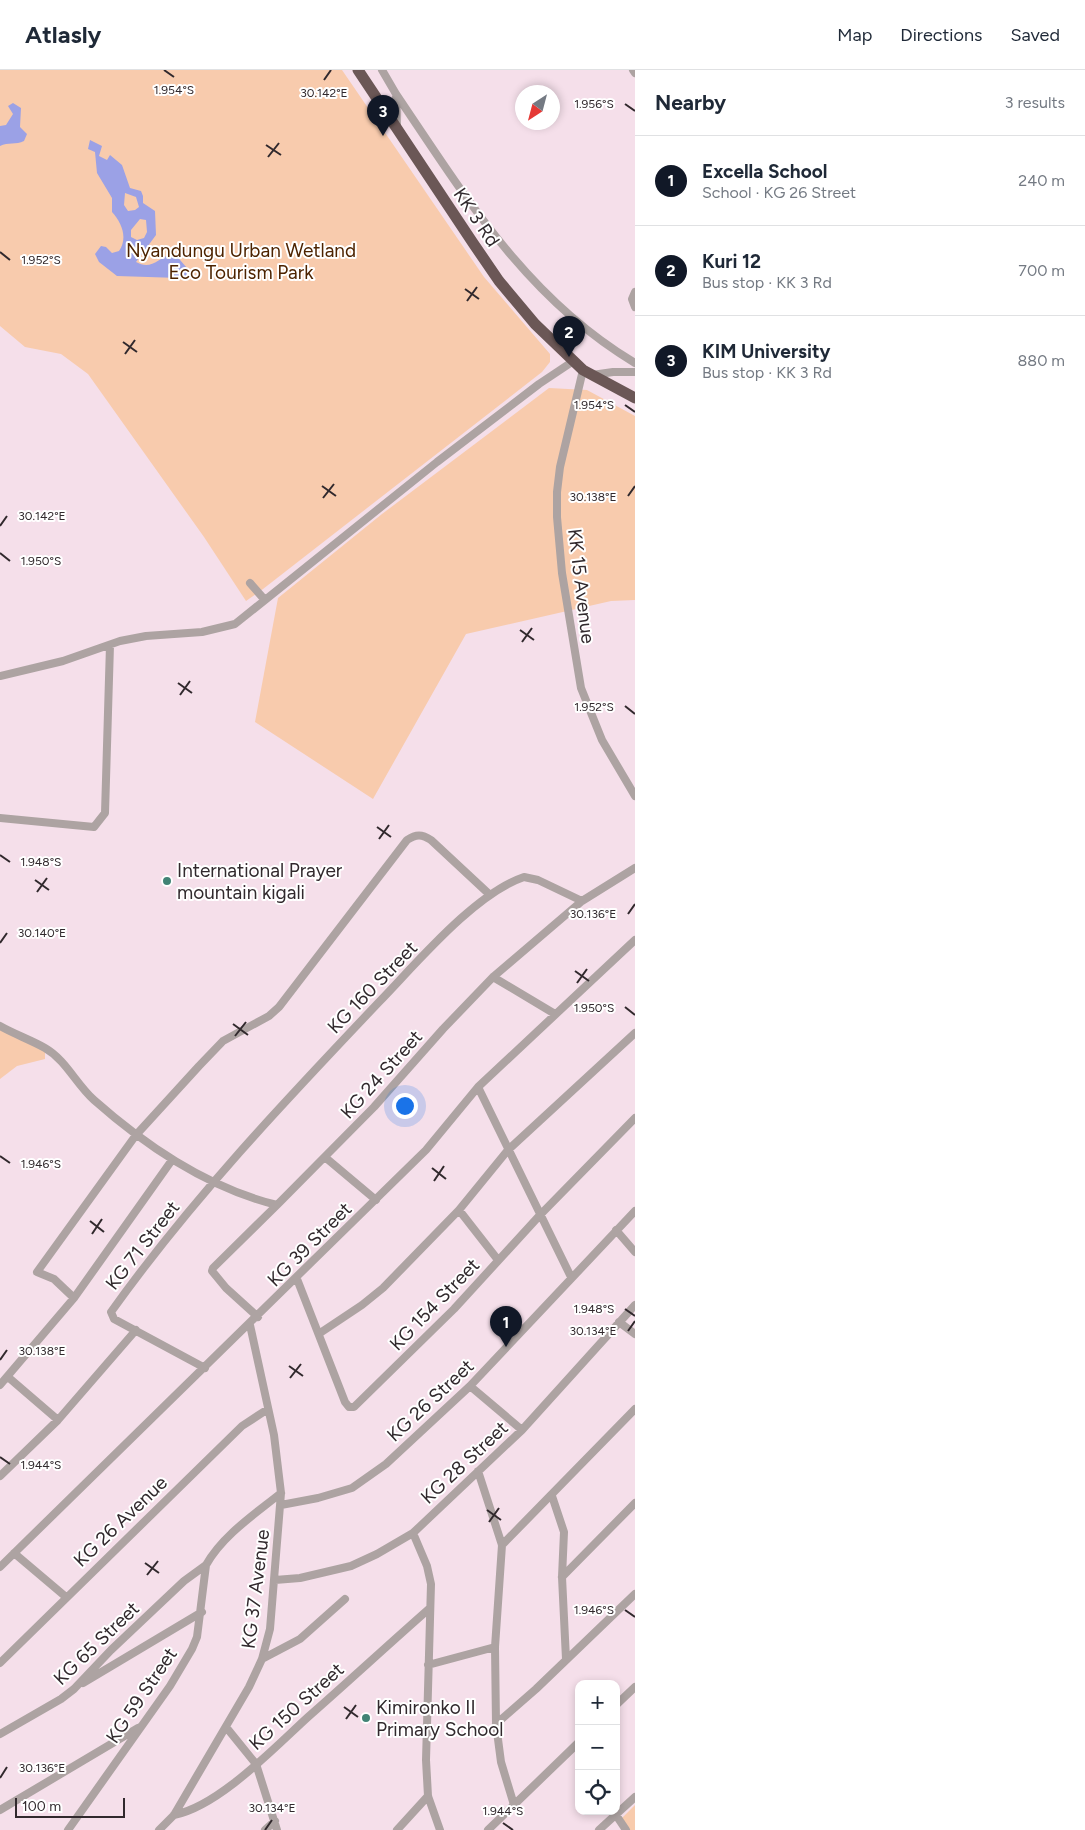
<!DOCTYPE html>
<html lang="en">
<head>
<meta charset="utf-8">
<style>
	body { margin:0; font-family:Figtree,sans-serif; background:#f6f6f7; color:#1f2937 }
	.controls { position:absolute; right:15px; bottom:15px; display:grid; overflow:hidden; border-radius:10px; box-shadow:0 2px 8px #0003 }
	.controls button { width:45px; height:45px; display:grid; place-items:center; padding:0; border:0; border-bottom:1px solid #e0e1e3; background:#fff; color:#1f2937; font:25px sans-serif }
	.compass { position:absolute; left:515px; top:15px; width:45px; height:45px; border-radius:50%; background:#fff; box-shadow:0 2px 8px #0003; rotate:216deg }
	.scale { position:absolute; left:15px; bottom:12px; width:110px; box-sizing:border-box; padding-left:5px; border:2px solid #31292d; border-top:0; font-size:14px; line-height:18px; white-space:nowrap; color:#31292d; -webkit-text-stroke:4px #fff; paint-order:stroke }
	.you { position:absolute; left:404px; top:1035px; width:18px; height:18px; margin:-12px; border:4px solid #fff; border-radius:50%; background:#1a73e8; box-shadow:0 0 0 8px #1a73e833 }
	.badge { display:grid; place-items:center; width:32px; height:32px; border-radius:50%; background:#111827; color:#fff; font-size:16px; font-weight:700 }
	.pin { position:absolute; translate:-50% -41px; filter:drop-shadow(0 1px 2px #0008) }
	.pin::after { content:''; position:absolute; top:26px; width:18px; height:15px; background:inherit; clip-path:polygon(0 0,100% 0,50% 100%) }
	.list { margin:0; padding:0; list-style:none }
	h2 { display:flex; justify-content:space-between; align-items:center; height:65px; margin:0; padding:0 20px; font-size:21px }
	h2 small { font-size:16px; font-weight:400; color:#747a83 }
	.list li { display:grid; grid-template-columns:32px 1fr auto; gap:15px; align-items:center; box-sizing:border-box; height:90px; padding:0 20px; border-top:1px solid #e0e1e3 }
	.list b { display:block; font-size:19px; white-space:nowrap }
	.list p { margin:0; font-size:16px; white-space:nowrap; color:#747a83 }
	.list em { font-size:16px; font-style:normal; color:#747a83 }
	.icon { flex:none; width:28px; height:28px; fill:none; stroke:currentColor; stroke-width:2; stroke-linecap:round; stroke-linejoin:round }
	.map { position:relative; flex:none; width:635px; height:1760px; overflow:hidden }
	header { display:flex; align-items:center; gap:30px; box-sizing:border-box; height:70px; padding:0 25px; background:#fff; border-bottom:1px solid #e0e1e3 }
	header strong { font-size:24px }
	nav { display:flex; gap:28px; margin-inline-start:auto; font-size:18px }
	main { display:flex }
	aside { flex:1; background:#fff }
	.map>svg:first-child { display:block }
	.green { fill:#f8cbad }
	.water { fill:#9ba1e6; fill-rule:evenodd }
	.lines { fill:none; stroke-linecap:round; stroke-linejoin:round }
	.minor { stroke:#ada3a2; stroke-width:8 }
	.highway { stroke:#6b5756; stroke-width:11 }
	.ticks { fill:none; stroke:#31292d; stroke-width:2 }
	.poi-dot { fill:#418375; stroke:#fff; stroke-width:2 }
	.labels { text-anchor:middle; stroke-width:4; stroke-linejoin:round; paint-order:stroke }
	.street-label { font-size:19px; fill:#31292d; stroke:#fff }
	.park-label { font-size:19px; fill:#4d2300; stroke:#fff }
	.poi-label { font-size:19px; fill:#31292d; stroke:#fff; text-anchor:start }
	.ticks-label { font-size:12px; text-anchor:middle; fill:#31292d; stroke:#fff; stroke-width:4; stroke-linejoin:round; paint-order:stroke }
</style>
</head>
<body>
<header>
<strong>Atlasly</strong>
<nav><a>Map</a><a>Directions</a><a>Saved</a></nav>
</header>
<main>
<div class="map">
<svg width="635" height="1760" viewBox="0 0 635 1760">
	<rect width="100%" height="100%" fill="#f5dfea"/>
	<path class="green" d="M 0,0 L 342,0 L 484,207 L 550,284 L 550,292 L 542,302 L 263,519 L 246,531 L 204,467 L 88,304 L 61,284 L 25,277 L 0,256 Z
		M 549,318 L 587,320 L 635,346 L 635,530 L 611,531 L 466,564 L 373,729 L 255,652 L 278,528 L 382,444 Z
		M 0,956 L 45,978 L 45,989 L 17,996 L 0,1009 Z
		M 635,1735 L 635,1760 L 624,1760 L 618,1752 Z"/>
	<path class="water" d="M 13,33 L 21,38 L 20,57 L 27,64 L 24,71 C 16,75 8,72 0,76 L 0,56 L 6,55 L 13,44 L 8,36 Z
		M 90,70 L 102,76 L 99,86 L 107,90 L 110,85 L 122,95 L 130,118 L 141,121 L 143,126 L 143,133 L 155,141 L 156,165 L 136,192 C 152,201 159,187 174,183 L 187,198 L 189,206 L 179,208 L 117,206 L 99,192 L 95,184 L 101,176 L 106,177 L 112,183 L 119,181 C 128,168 122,153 112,142 L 112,128 L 97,103 L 95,82 L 88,79 ZM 125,123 L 136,127 L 139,137 L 135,140 L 128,141 L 124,135 ZM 140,149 L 146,150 L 147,162 L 144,168 L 137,170 L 131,167 L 131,160 Z"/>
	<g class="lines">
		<path class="minor" d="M 382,0 L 396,24 L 397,56
			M 633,0 L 635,3
			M 396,24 C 465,126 526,228 635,293
			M 635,222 L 632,229 L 635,237
			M 583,300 L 560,397 L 557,422 L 557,447 L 562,503 L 581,618 L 602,670 L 635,726
			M 592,305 L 613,302 L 635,302
			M 250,513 L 264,529
			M 0,606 L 63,591 L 120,571 L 146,566 L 202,562 L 235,554 L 437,392 L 539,314 L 572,292
			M 0,748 L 94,757 L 105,743 L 110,575
			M 493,907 L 555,944
			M 0,956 C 14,964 31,970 45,978 C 66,990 76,1014 94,1030 C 147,1077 208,1118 277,1135 L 374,1037 L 443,959 L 493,907 L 582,831 L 635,798
			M 478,1017 L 571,1207
			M 326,1088 L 376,1130
			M 459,1140 L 498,1190
			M 616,1160 L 635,1182
			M 297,1209 L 345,1332 L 349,1337 L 354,1337 L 454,1239 L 540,1145 L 635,1048
			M 74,1228 L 54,1209 L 37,1202 L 136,1065 L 199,996 L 223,971 L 269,946 L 279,937 L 407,770 C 416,764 422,764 431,770 L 489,824
			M 258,1247 L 226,1218 L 212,1201 L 213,1198 L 277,1135
			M 619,1252 L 635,1264
			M 320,1263 L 362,1235 L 383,1218 L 459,1140 L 508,1080 L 635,963
			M 205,1298 L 114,1249 L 111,1242 C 191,1130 285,1031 379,932 C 416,894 474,824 524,807 L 538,810 L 582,831
			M 8,1307 L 58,1350
			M 0,1315 L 74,1228 L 172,1090
			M 470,1316 L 522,1360
			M 478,1401 L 502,1475 L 495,1577 L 496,1654 L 501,1692 L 514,1735
			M 0,1406 L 58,1350 L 136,1260
			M 552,1426 L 564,1462 L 562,1507 L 566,1589
			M 281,1435 L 318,1428 L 352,1418 L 386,1394 L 470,1316 L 635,1141
			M 413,1463 L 427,1496 L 431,1514 L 426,1690 L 428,1726 L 440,1760
			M 502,1475 L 635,1339
			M 14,1483 L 66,1527
			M 0,1497 L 426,1080 L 478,1017 L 635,870
			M 562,1507 L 635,1433
			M 275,1510 L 300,1508 L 351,1496 L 377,1484 L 413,1463 L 522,1360 L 635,1235
			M 262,1589 L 300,1569 L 345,1529
			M 0,1593 L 242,1356 L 268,1339
			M 428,1595 L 495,1577
			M 83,1613 L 202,1542
			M 616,1635 L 635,1617
			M 496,1654 L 536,1619 L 635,1524
			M 226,1657 L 256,1694 L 277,1760
			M 0,1664 L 61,1629 L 74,1619 L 111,1580 L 184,1511 L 206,1495
			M 0,1740 L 138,1658
			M 174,1745 C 219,1736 274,1678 308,1647 C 349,1611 389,1574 430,1538
			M 616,1745 L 626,1760
			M 68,1760 L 170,1616 L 192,1579 L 197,1567 L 206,1495 C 223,1465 255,1444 281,1423
			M 159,1760 L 174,1745 L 249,1617 L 262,1589 L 270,1559 L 281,1423 L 274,1365 L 250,1255
			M 265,1760 L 275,1751
			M 397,1760 L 428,1726
			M 488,1760 L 579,1672
			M 599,1760 L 635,1727"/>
		<path class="highway" d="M 358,0 L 473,173 L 499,211 L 535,254 L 583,300 L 635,328"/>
	</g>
	<path class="ticks" d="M 164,0 L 174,7M 324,10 L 331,0M 625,34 L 635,41M 266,75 L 281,85M 268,87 L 279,73M 0,182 L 10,190M 465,219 L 479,229M 467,231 L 477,217M 123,272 L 137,282M 125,284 L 135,270M 625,335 L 635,342M 322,416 L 336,426M 628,426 L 635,416M 323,428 L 334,414M 0,456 L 7,446M 0,483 L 10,491M 520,560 L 534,570M 522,572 L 532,558M 178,613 L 192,623M 180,625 L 190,611M 625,636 L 635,644M 377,757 L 391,767M 379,769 L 389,755M 0,785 L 10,792M 35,810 L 49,820M 37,822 L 47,808M 628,844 L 635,834M 0,873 L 7,863M 575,901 L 589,911M 577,913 L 587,899M 625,937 L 635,945M 233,954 L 248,965M 235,966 L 246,952M 0,1086 L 10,1093M 432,1098 L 446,1109M 434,1111 L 444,1096M 90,1151 L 104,1162M 92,1164 L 102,1149M 625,1239 L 635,1246M 628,1261 L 635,1251M 0,1290 L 7,1280M 289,1296 L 303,1306M 290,1308 L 301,1294M 0,1387 L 10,1394M 487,1440 L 501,1450M 489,1452 L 499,1438M 145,1493 L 159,1503M 147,1505 L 158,1491M 625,1540 L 635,1547M 344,1637 L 358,1647M 346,1649 L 356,1635M 0,1708 L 7,1697M 503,1753 L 513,1760M 265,1760 L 272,1750"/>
	<g class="poi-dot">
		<circle cx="167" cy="811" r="5"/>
		<circle cx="366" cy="1648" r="5"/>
	</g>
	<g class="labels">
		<g class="street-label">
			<text transform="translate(477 147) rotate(56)" y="7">KK 3 Rd</text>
			<text transform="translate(582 516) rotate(83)" y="7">KK 15 Avenue</text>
			<text transform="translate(372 917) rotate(-46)" y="7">KG 160 Street</text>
			<text transform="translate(381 1004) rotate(-48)" y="7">KG 24 Street</text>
			<text transform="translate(309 1174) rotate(-45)" y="7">KG 39 Street</text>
			<text transform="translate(142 1175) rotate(-52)" y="7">KG 71 Street</text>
			<text transform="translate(434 1234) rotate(-46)" y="7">KG 154 Street</text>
			<text transform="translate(430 1330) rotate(-43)" y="7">KG 26 Street</text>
			<text transform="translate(464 1392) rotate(-43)" y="7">KG 28 Street</text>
			<text transform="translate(120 1451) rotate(-44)" y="7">KG 26 Avenue</text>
			<text transform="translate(255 1519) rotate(-83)" y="7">KG 37 Avenue</text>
			<text transform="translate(96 1573) rotate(-44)" y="7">KG 65 Street</text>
			<text transform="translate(141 1625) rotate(-56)" y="7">KG 59 Street</text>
			<text transform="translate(296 1636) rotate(-42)" y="7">KG 150 Street</text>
		</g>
		<g class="park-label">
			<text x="241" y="187">Nyandungu Urban Wetland<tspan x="241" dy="22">Eco Tourism Park</tspan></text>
		</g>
		<g class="poi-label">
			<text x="177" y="807">International Prayer<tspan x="177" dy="22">mountain kigali</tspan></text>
			<text x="376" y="1644">Kimironko II<tspan x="376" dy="22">Primary School</tspan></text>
		</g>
	</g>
	<g class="ticks-label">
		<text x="174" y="24">1.954°S</text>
		<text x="324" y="27">30.142°E</text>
		<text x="594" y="38">1.956°S</text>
		<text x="41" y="194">1.952°S</text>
		<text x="594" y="339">1.954°S</text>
		<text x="593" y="431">30.138°E</text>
		<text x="42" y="450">30.142°E</text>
		<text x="41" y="495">1.950°S</text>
		<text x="594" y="641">1.952°S</text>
		<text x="41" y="796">1.948°S</text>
		<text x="593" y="848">30.136°E</text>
		<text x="42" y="867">30.140°E</text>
		<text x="594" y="942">1.950°S</text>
		<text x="41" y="1098">1.946°S</text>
		<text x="594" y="1243">1.948°S</text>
		<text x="593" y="1265">30.134°E</text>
		<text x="42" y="1285">30.138°E</text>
		<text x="41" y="1399">1.944°S</text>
		<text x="594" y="1544">1.946°S</text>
		<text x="42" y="1702">30.136°E</text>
		<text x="272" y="1742">30.134°E</text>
		<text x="503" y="1745">1.944°S</text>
	</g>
</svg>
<div class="controls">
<button>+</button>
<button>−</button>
<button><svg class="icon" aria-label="locate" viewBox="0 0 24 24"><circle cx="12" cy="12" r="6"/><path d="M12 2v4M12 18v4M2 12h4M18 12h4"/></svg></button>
</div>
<svg class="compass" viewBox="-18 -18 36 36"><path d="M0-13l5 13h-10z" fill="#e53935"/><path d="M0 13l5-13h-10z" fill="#747a83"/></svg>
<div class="scale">100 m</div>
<div class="you"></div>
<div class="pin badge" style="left:506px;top:1277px">1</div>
<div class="pin badge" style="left:569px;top:287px">2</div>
<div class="pin badge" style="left:383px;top:66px">3</div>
</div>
<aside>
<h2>Nearby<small>3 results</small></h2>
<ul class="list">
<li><span class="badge">1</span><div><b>Excella School</b><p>School · KG 26 Street</p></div><em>240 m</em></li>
<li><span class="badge">2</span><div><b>Kuri 12</b><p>Bus stop · KK 3 Rd</p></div><em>700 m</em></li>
<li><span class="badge">3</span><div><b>KIM University</b><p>Bus stop · KK 3 Rd</p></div><em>880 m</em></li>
</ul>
</aside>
</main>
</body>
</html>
